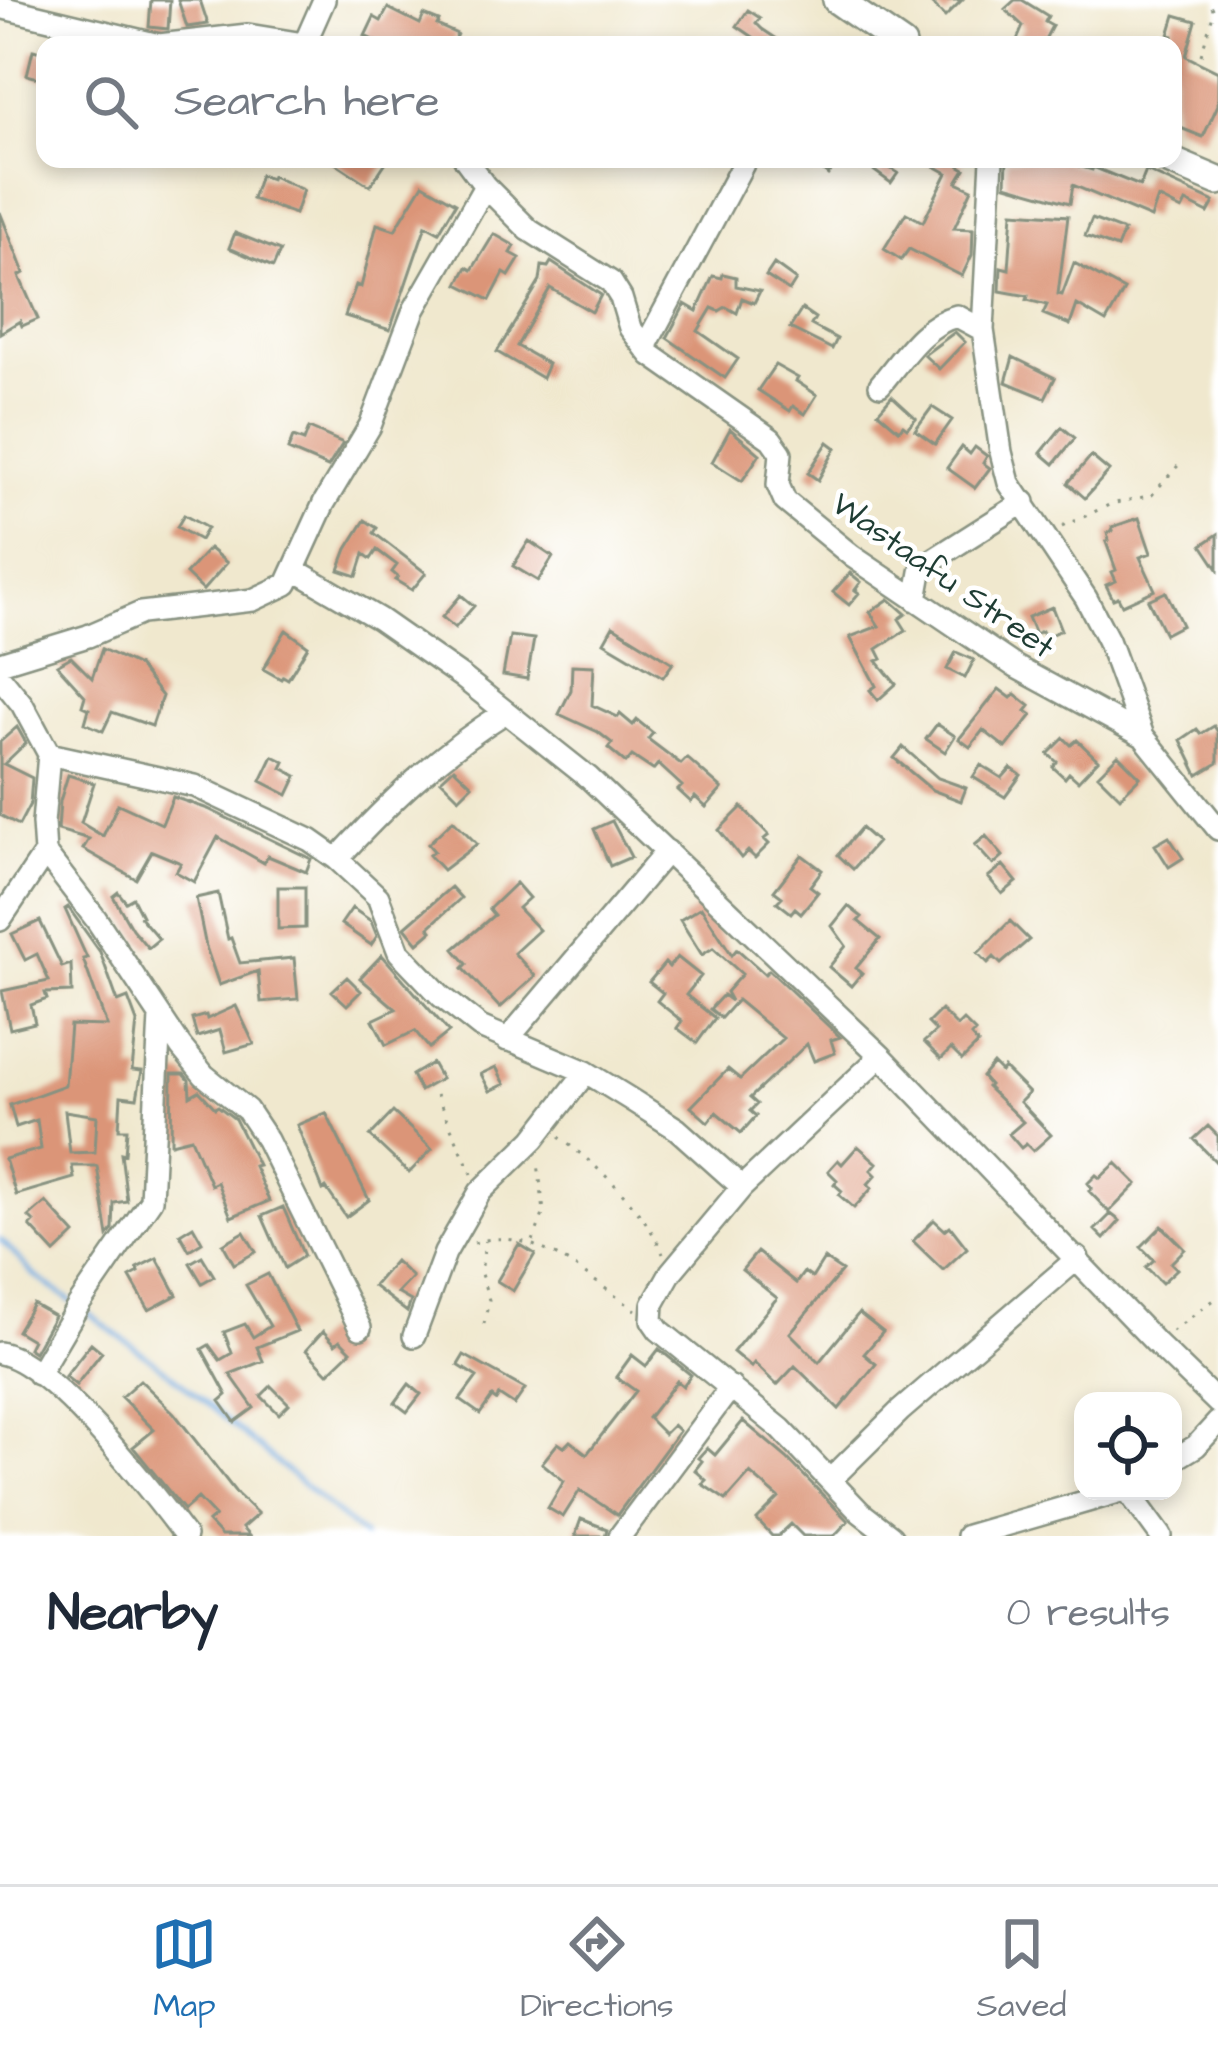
<!DOCTYPE html>
<html lang="en">
<head>
<meta charset="utf-8">
<style>
	body { margin:0; font-family:"Architects Daughter",sans-serif; background:#f6f6f7; color:#1f2937 }
	.controls { position:absolute; right:36px; bottom:36px; display:grid; overflow:hidden; border-radius:24px; box-shadow:0 6px 18px #0003 }
	.controls button { width:108px; height:108px; display:grid; place-items:center; padding:0; border:0; border-bottom:3px solid #e0e1e3; background:#fff; color:#1f2937; font:60px sans-serif }
	.list { margin:0; padding:0; list-style:none }
	h2 { display:flex; justify-content:space-between; align-items:center; height:156px; margin:0; padding:0 48px; font-size:51px }
	h2 small { font-size:39px; font-weight:400; color:#747a83 }
	.icon { flex:none; width:66px; height:66px; fill:none; stroke:currentColor; stroke-width:2; stroke-linecap:round; stroke-linejoin:round }
	.map { position:relative; flex:none; width:1218px; height:1536px; overflow:hidden }
	.search { position:absolute; background:#fff; box-shadow:0 6px 18px #0003; left:36px; right:36px; top:36px; height:132px; display:flex; align-items:center; gap:30px; box-sizing:border-box; padding:0 42px; border-radius:24px; color:#747a83; font-size:45px }
	.sheet { height:348px; background:#fff }
	nav { display:flex; justify-content:space-around; align-items:center; box-sizing:border-box; height:168px; border-top:3px solid #e0e1e3; background:#fff; font-size:33px; color:#747a83 }
	nav a { display:grid; justify-items:center; gap:6px }
	nav .on { color:#1f6fb2 }
	.map>svg:first-child { display:block }
	.lines { fill:none; stroke-linecap:round; stroke-linejoin:round }
	.stream { stroke:#70aae0; stroke-width:4.5 }
	.building { fill:#db9578; fill-rule:evenodd }
	.minor-casing { stroke:#889281; stroke-width:26 }
	.major-casing { stroke:#889281; stroke-width:32 }
	.path { stroke:#889281; stroke-width:3; stroke-dasharray:3 9; stroke-linecap:butt }
	.minor { stroke:#fff; stroke-width:21 }
	.major { stroke:#fff; stroke-width:27 }
	.labels { text-anchor:middle; stroke-width:9; stroke-linejoin:round; paint-order:stroke }
	.street-label { font-size:33px; fill:#1f3d34; stroke:#fff }
</style>
</head>
<body>
<div class="map">
<svg width="1218" height="1536" viewBox="0 0 1218 1536">
	<rect width="100%" height="100%" fill="#fff"/>
	<filter id="ink" filterUnits="userSpaceOnUse"><feTurbulence type="fractalNoise" baseFrequency=".00833" numOctaves="2"/><feDisplacementMap in="SourceGraphic" scale="24" xChannelSelector="R" yChannelSelector="G"/><feConvolveMatrix kernelMatrix="1 2 1 2 8 2 1 2 1" color-interpolation-filters="sRGB"/></filter>
	<filter id="wash" filterUnits="userSpaceOnUse"><feTurbulence type="fractalNoise" baseFrequency=".004" numOctaves="4" result="noise"/><feDisplacementMap in="SourceGraphic" scale="48" xChannelSelector="R" yChannelSelector="G"/><feGaussianBlur stdDeviation="2.7" result="paint"/><feColorMatrix in="noise" values="0 0 0 0 0 0 0 0 0 0 0 0 0 0 0 0 0 1.4 0 .05"/><feComposite in="paint" operator="in"/></filter>
	<g filter="url(#wash)">
		<rect width="100%" height="100%" fill="#f0e8ce"/>
		<g class="lines">
			<path class="stream" d="M 0,1239 L 34,1275 L 72,1302
				M 82,1309 L 170,1373 L 364,1536"/>
		</g>
		<g id="blocks">
			<path class="building" d="M 151,0 L 170,0 L 168,29 L 149,27 Z
				M 178,0 L 200,0 L 208,24 L 187,27 Z
				M 928,0 L 962,0 L 945,17 Z
				M 1015,0 L 1022,0 L 1048,16 L 1045,22 L 1052,26 L 1042,45 L 1015,45 L 1023,26 L 1005,9 Z
				M 388,8 L 420,24 L 424,15 L 439,21 L 437,25 L 457,34 L 452,45 L 373,45 L 375,41 L 365,36 L 374,17 L 381,21 Z
				M 748,10 L 760,18 L 756,23 L 762,29 L 786,45 L 765,45 L 737,26 Z
				M 1175,15 L 1196,21 L 1186,56 L 1218,72 L 1218,105 L 1203,137 L 1173,125 L 1173,36 L 1169,35 Z
				M 33,50 L 45,53 L 45,80 L 27,75 Z
				M 329,159 L 388,159 L 370,186 Z
				M 809,159 L 842,159 L 828,175 Z
				M 875,159 L 898,173 L 891,183 L 869,167 Z
				M 922,159 L 964,159 L 960,166 L 965,169 L 957,182 L 972,189 L 954,228 L 973,229 L 972,255 L 962,276 L 909,249 L 901,260 L 884,249 L 906,213 L 923,222 L 947,173 Z
				M 1007,159 L 1066,159 L 1065,162 L 1092,170 L 1093,167 L 1140,186 L 1146,171 L 1214,202 L 1208,213 L 1186,202 L 1182,210 L 1158,198 L 1151,218 L 1073,185 L 1070,203 L 1006,185 Z
				M 260,175 L 271,179 L 272,176 L 303,190 L 295,214 L 252,199 Z
				M 423,184 L 456,203 L 439,232 L 426,225 L 390,330 L 345,316 L 356,285 L 361,287 L 377,224 L 395,230 Z
				M 0,212 L 24,273 L 19,276 L 38,319 L 22,326 L 20,321 L 0,333 Z
				M 1013,212 L 1068,216 L 1058,294 L 1062,295 L 1074,263 L 1124,290 L 1106,322 L 1077,305 L 1070,325 L 1043,314 L 1047,305 L 1027,300 L 1028,296 L 1000,291 L 1001,267 L 1009,269 Z
				M 1092,219 L 1124,231 L 1117,248 L 1085,236 Z
				M 235,233 L 280,251 L 273,267 L 229,248 Z
				M 494,234 L 515,246 L 511,253 L 520,258 L 509,276 L 504,273 L 490,300 L 458,284 L 467,267 L 472,270 Z
				M 551,262 L 601,295 L 592,312 L 550,288 L 517,346 L 548,364 L 542,378 L 497,352 L 540,281 L 542,266 L 548,267 Z
				M 774,264 L 796,280 L 789,291 L 766,276 Z
				M 723,274 L 736,277 L 736,286 L 760,291 L 754,303 L 742,298 L 737,313 L 726,307 L 719,311 L 712,308 L 698,331 L 738,359 L 725,378 L 667,338 L 685,304 L 697,311 L 713,276 L 722,278 Z
				M 802,309 L 815,318 L 811,325 L 837,339 L 832,349 L 790,328 Z
				M 955,332 L 965,342 L 939,369 L 924,355 Z
				M 1013,357 L 1055,378 L 1045,398 L 1006,382 Z
				M 775,365 L 798,378 L 796,381 L 817,395 L 805,414 L 793,406 L 790,411 L 758,390 Z
				M 892,396 L 916,418 L 907,428 L 903,425 L 899,430 L 878,412 Z
				M 932,407 L 952,420 L 935,444 L 915,430 Z
				M 1062,427 L 1075,438 L 1054,464 L 1041,453 Z
				M 309,428 L 343,443 L 328,467 L 288,450 L 293,437 L 304,441 Z
				M 730,429 L 760,454 L 742,481 L 712,462 Z
				M 828,442 L 836,448 L 818,480 L 808,473 Z
				M 962,447 L 970,454 L 975,447 L 987,456 L 983,463 L 990,468 L 975,488 L 947,468 Z
				M 1091,456 L 1109,471 L 1085,498 L 1068,483 Z
				M 184,515 L 207,528 L 200,540 L 177,527 Z
				M 1139,518 L 1151,553 L 1140,557 L 1155,590 L 1122,605 L 1118,597 L 1113,599 L 1106,585 L 1116,581 L 1112,572 L 1116,570 L 1106,542 L 1109,540 L 1107,533 L 1113,531 L 1112,527 Z
				M 365,520 L 377,528 L 374,533 L 426,573 L 412,590 L 395,580 L 398,577 L 392,572 L 397,565 L 377,550 L 371,559 L 364,554 L 357,576 L 339,570 L 347,549 Z
				M 1218,534 L 1218,569 L 1202,545 Z
				M 529,541 L 553,557 L 538,581 L 513,566 Z
				M 209,548 L 227,563 L 203,590 L 186,574 Z
				M 850,573 L 861,582 L 855,590 L 859,593 L 849,605 L 833,592 Z
				M 1166,592 L 1182,625 L 1165,634 L 1148,600 Z
				M 461,595 L 474,606 L 455,628 L 442,617 Z
				M 889,599 L 906,614 L 899,619 L 906,630 L 877,649 L 882,659 L 877,661 L 896,684 L 878,700 L 870,690 L 876,686 L 850,637 L 879,626 L 870,612 Z
				M 1052,607 L 1061,630 L 1045,637 L 1042,631 L 1035,634 L 1028,617 Z
				M 613,626 L 673,663 L 663,677 L 604,642 Z
				M 286,630 L 308,646 L 288,679 L 283,676 L 281,679 L 263,669 Z
				M 510,636 L 534,639 L 527,679 L 503,675 Z
				M 102,649 L 138,666 L 162,696 L 152,726 L 112,712 L 103,731 L 85,723 L 89,709 L 82,706 L 85,696 L 57,665 L 71,657 L 92,678 Z
				M 956,652 L 974,660 L 965,678 L 947,669 Z
				M 572,665 L 594,666 L 592,705 L 618,717 L 620,714 L 633,725 L 637,720 L 653,733 L 648,739 L 681,764 L 687,758 L 722,789 L 706,807 L 695,797 L 691,802 L 678,790 L 682,786 L 658,764 L 653,770 L 632,756 L 626,763 L 608,748 L 612,743 L 598,732 L 559,714 L 571,690 Z
				M 999,689 L 1011,698 L 1015,694 L 1030,706 L 1026,711 L 1032,715 L 1006,748 L 983,730 L 970,747 L 959,739 Z
				M 937,724 L 955,736 L 945,752 L 926,739 Z
				M 1214,726 L 1218,732 L 1218,763 L 1198,775 L 1181,740 L 1197,729 L 1201,734 Z
				M 17,727 L 26,743 L 4,764 L 32,778 L 30,804 L 19,825 L 0,815 L 0,742 Z
				M 1064,738 L 1071,745 L 1077,740 L 1098,760 L 1078,781 L 1069,773 L 1065,778 L 1053,767 L 1057,762 L 1048,754 Z
				M 903,747 L 938,778 L 966,788 L 961,801 L 932,790 L 894,758 Z
				M 1118,755 L 1140,777 L 1120,797 L 1098,775 Z
				M 273,756 L 285,762 L 282,768 L 297,776 L 288,795 L 261,781 Z
				M 981,765 L 1002,778 L 1011,768 L 1021,775 L 1005,797 L 973,777 Z
				M 454,768 L 472,785 L 459,798 L 441,780 Z
				M 68,775 L 94,783 L 81,823 L 103,836 L 118,804 L 162,824 L 173,797 L 208,809 L 311,859 L 306,872 L 268,856 L 264,863 L 218,837 L 194,882 L 176,872 L 181,863 L 152,851 L 136,879 L 83,849 L 89,839 L 58,830 L 60,801 Z
				M 742,807 L 769,835 L 764,839 L 769,844 L 755,858 L 748,851 L 741,858 L 719,830 Z
				M 453,820 L 477,844 L 443,870 L 429,855 L 434,851 L 428,844 Z
				M 612,821 L 631,857 L 610,866 L 594,829 Z
				M 861,828 L 877,842 L 853,869 L 838,855 Z
				M 986,836 L 1003,856 L 993,865 L 975,845 Z
				M 1169,837 L 1183,858 L 1169,867 L 1155,845 Z
				M 802,855 L 822,870 L 810,886 L 818,892 L 801,913 L 795,908 L 791,913 L 777,902 L 782,897 L 774,891 Z
				M 1003,865 L 1017,882 L 1002,894 L 988,877 Z
				M 516,883 L 529,898 L 518,908 L 539,930 L 514,953 L 535,976 L 500,1008 L 463,968 L 467,964 L 454,949 L 494,915 L 489,909 Z
				M 278,887 L 305,887 L 305,928 L 278,929 Z
				M 451,887 L 461,898 L 429,927 L 432,931 L 418,943 L 405,927 Z
				M 118,892 L 126,902 L 133,898 L 142,916 L 140,917 L 159,939 L 148,948 L 132,929 L 113,896 Z
				M 218,893 L 228,939 L 231,938 L 240,963 L 294,958 L 298,999 L 261,1002 L 258,971 L 219,985 L 206,947 L 196,898 Z
				M 848,906 L 862,917 L 858,921 L 880,939 L 856,968 L 862,973 L 851,986 L 829,967 L 846,946 L 832,926 Z
				M 68,907 L 100,952 L 118,1002 L 128,998 L 137,1022 L 132,1070 L 142,1071 L 137,1098 L 121,1096 L 119,1129 L 127,1129 L 125,1154 L 121,1153 L 127,1201 L 114,1203 L 113,1229 L 108,1236 L 97,1166 L 72,1166 L 74,1178 L 16,1195 L 5,1159 L 41,1149 L 37,1120 L 16,1127 L 10,1105 L 65,1085 L 70,1025 L 107,1026 L 83,959 L 87,958 L 65,909 ZM 65,1111 L 97,1116 L 95,1152 L 70,1153 Z
				M 701,907 L 732,955 L 737,949 L 765,974 L 769,970 L 840,1037 L 831,1040 L 835,1053 L 814,1061 L 807,1044 L 750,1098 L 757,1104 L 750,1111 L 756,1116 L 741,1133 L 716,1112 L 708,1122 L 691,1107 L 728,1069 L 740,1079 L 783,1038 L 737,1000 L 721,1018 L 710,1009 L 723,995 L 731,1001 L 726,992 L 742,974 L 713,948 L 702,955 L 680,920 Z
				M 352,908 L 371,921 L 377,936 L 371,945 L 341,924 Z
				M 40,921 L 62,967 L 71,964 L 72,992 L 45,993 L 47,999 L 31,1005 L 35,1023 L 10,1029 L 2,991 L 49,981 L 37,954 L 25,960 L 12,934 Z
				M 1010,921 L 1029,940 L 1001,964 L 994,957 L 988,963 L 978,953 Z
				M 382,955 L 449,1032 L 429,1048 L 415,1031 L 386,1045 L 373,1020 L 396,1009 L 360,978 Z
				M 677,957 L 701,976 L 686,995 L 715,1018 L 697,1043 L 677,1028 L 682,1021 L 657,1001 L 663,993 L 649,982 L 665,963 L 669,967 Z
				M 347,977 L 361,991 L 347,1005 L 332,991 Z
				M 236,1006 L 254,1044 L 226,1052 L 220,1030 L 197,1037 L 192,1019 L 206,1015 L 207,1019 Z
				M 941,1010 L 957,1026 L 963,1020 L 975,1032 L 971,1036 L 978,1044 L 962,1060 L 951,1049 L 941,1059 L 924,1042 L 936,1031 L 928,1023 Z
				M 432,1063 L 441,1079 L 420,1091 L 412,1075 Z
				M 993,1064 L 1001,1072 L 1004,1068 L 1029,1093 L 1020,1102 L 1051,1135 L 1033,1151 L 1026,1144 L 1021,1148 L 1009,1134 L 1023,1122 L 987,1087 L 989,1085 L 982,1077 Z
				M 496,1067 L 505,1084 L 490,1091 L 481,1074 Z
				M 172,1074 L 184,1074 L 189,1080 L 190,1096 L 199,1091 L 215,1108 L 218,1106 L 235,1119 L 258,1165 L 254,1166 L 269,1201 L 231,1217 L 217,1182 L 211,1185 L 191,1138 L 171,1143 Z
				M 393,1112 L 432,1149 L 409,1173 L 370,1136 Z
				M 326,1113 L 369,1200 L 346,1217 L 326,1188 L 323,1190 L 297,1125 Z
				M 1208,1126 L 1218,1136 L 1218,1164 L 1194,1139 Z
				M 858,1146 L 877,1163 L 871,1170 L 876,1175 L 868,1184 L 872,1188 L 854,1208 L 839,1195 L 842,1191 L 834,1184 L 837,1180 L 828,1171 L 838,1160 L 842,1164 Z
				M 1116,1163 L 1137,1184 L 1109,1212 L 1089,1191 L 1092,1188 L 1088,1183 L 1096,1175 L 1100,1178 Z
				M 46,1202 L 75,1234 L 55,1253 L 30,1226 L 34,1222 L 29,1217 Z
				M 283,1207 L 304,1256 L 285,1268 L 262,1216 Z
				M 1111,1214 L 1120,1221 L 1104,1239 L 1095,1230 Z
				M 934,1220 L 945,1230 L 950,1226 L 967,1248 L 943,1270 L 913,1241 Z
				M 193,1226 L 202,1242 L 189,1250 L 180,1234 Z
				M 1162,1226 L 1185,1249 L 1171,1263 L 1177,1269 L 1162,1283 L 1146,1267 L 1154,1260 L 1141,1247 Z
				M 244,1232 L 256,1252 L 234,1264 L 223,1244 Z
				M 519,1244 L 535,1254 L 513,1291 L 497,1281 Z
				M 757,1252 L 796,1283 L 804,1272 L 812,1278 L 824,1259 L 842,1271 L 790,1333 L 819,1362 L 859,1313 L 883,1332 L 864,1354 L 876,1364 L 839,1409 L 795,1366 L 777,1385 L 754,1363 L 751,1367 L 733,1352 L 777,1298 L 742,1270 Z
				M 202,1256 L 214,1276 L 202,1283 L 190,1263 Z
				M 157,1258 L 177,1295 L 149,1310 L 130,1277 L 139,1272 L 137,1268 Z
				M 395,1261 L 412,1277 L 397,1293 L 411,1301 L 407,1312 L 373,1286 Z
				M 268,1274 L 297,1331 L 257,1347 L 263,1361 L 230,1374 L 254,1408 L 235,1422 L 220,1401 L 227,1395 L 202,1349 L 209,1345 L 220,1360 L 232,1353 L 224,1332 L 245,1324 L 253,1337 L 270,1326 L 246,1285 Z
				M 33,1304 L 54,1316 L 34,1352 L 28,1348 L 32,1340 L 17,1331 Z
				M 323,1331 L 335,1344 L 340,1340 L 351,1351 L 328,1373 L 306,1350 Z
				M 91,1343 L 102,1352 L 76,1385 L 65,1376 Z
				M 659,1349 L 691,1375 L 683,1386 L 677,1381 L 648,1418 L 664,1434 L 673,1425 L 679,1431 L 617,1515 L 580,1490 L 563,1517 L 548,1508 L 564,1481 L 542,1463 L 558,1443 L 564,1447 L 570,1441 L 587,1454 L 636,1391 L 616,1377 L 632,1355 L 646,1366 Z
				M 464,1355 L 525,1389 L 514,1405 L 499,1395 L 496,1400 L 492,1397 L 480,1414 L 460,1400 L 477,1377 L 458,1365 Z
				M 140,1380 L 174,1413 L 237,1494 L 258,1514 L 242,1528 L 249,1536 L 221,1536 L 208,1522 L 215,1516 L 198,1498 L 184,1510 L 133,1447 L 154,1430 L 121,1397 Z
				M 409,1384 L 421,1394 L 407,1412 L 395,1403 Z
				M 271,1386 L 289,1404 L 279,1414 L 261,1396 Z
				M 743,1421 L 787,1458 L 848,1521 L 834,1536 L 803,1536 L 791,1524 L 778,1536 L 772,1536 L 757,1520 L 779,1498 L 750,1473 L 726,1500 L 702,1484 L 706,1480 L 695,1470 L 702,1461 L 698,1458 L 707,1448 L 715,1455 Z
				M 581,1519 L 607,1529 L 605,1536 L 575,1536 Z"/>
		</g>
	</g>
	<g filter="url(#ink)">
		<use href="#blocks" fill-opacity="0" stroke="#889281" stroke-width="3"/>
		<g class="lines">
			<defs>
				<path id="minor" d="M 0,7 L 159,45 L 248,35 L 310,45
					M 305,43 L 324,0
					M 465,159 L 485,186 L 529,230 L 611,282 L 621,298 L 630,328 L 651,355 L 771,439 L 781,453 L 778,485 L 785,501 L 852,556 L 1016,667 L 1143,736 L 1218,829
					M 992,159 L 983,330 L 1001,452 L 1009,483 L 1086,598 L 1108,640 L 1143,736
					M 645,347 L 743,164
					M 880,385 C 902,359 923,324 957,316 L 983,330
					M 295,570 L 379,619 L 462,677 L 589,778 L 881,1056 L 1156,1343 L 1218,1403
					M 916,600 L 921,572 L 928,563 L 1024,502
					M 0,663 L 88,636 L 141,613 L 253,600 L 287,584 L 324,503 L 370,426 L 414,310 L 485,186
					M 0,677 L 22,704 L 49,754 L 43,823 L 45,853 L 96,919 L 181,1047 L 204,1075 L 247,1110 L 267,1140 L 360,1328
					M 49,754 L 195,786 L 310,840 L 337,859 L 378,897 L 399,952 L 441,996 L 480,1027 L 586,1072 L 630,1099 L 677,1129 L 742,1187
					M 337,859 C 388,803 441,752 506,712
					M 0,920 L 45,853
					M 507,1040 L 667,851
					M 881,1056 L 742,1187 L 671,1272 L 653,1304 L 652,1320 L 659,1330 L 781,1429 L 860,1512 L 891,1536
					M 414,1336 L 445,1253 L 480,1192 L 534,1139 L 586,1072
					M 0,1353 C 53,1363 151,1491 185,1536
					M 38,1374 L 78,1306 L 151,1200 L 160,1016
					M 1173,1460 L 1196,1446 L 1218,1422
					M 831,1479 L 900,1411 L 1078,1258
					M 1128,1491 L 1161,1536
					M 620,1536 L 731,1387
					M 967,1536 L 1122,1491"/>
				<path id="major" d="M 837,0 L 902,45
					M 1166,159 L 1218,181"/>
			</defs>
			<use href="#minor" class="minor-casing"/>
			<use href="#major" class="major-casing"/>
			<path class="path" d="M 1201,55 L 1214,11 L 1209,0
				M 1062,527 L 1111,504 L 1152,495 L 1183,460
				M 436,1095 L 472,1174
				M 559,1137 C 601,1169 642,1205 663,1254
				M 533,1241 L 544,1212 L 538,1163
				M 474,1243 C 534,1223 589,1280 636,1310
				M 484,1324 L 489,1300 L 481,1274 L 485,1241
				M 1172,1331 L 1218,1297"/>
			<use href="#minor" class="minor"/>
			<use href="#major" class="major"/>
		</g>
	</g>
	<g class="labels">
		<g class="street-label">
			<text transform="translate(944 574) rotate(35)" y="12">Wastaafu Street</text>
		</g>
	</g>
</svg>
<div class="controls">
<button><svg class="icon" aria-label="locate" viewBox="0 0 24 24"><circle cx="12" cy="12" r="6"/><path d="M12 2v4M12 18v4M2 12h4M18 12h4"/></svg></button>
</div>
<div class="search"><svg class="icon" aria-label="search" viewBox="0 0 24 24"><circle cx="10" cy="10" r="6"/><path d="M15 15l6 6"/></svg>Search here</div>
</div>
<section class="sheet">
<h2>Nearby<small>0 results</small></h2>
<ul class="list">
</ul>
</section>
<nav>
<a class="on"><svg class="icon" aria-label="map" viewBox="0 0 24 24"><path d="M3 6l6-2 6 2 6-2v14l-6 2-6-2-6 2zM9 4v14M15 6v14"/></svg>Map</a>
<a><svg class="icon" aria-label="directions" viewBox="0 0 24 24"><path d="M12 3l9 9-9 9-9-9zM9 14v-3h6M13 9l2 2-2 2"/></svg>Directions</a>
<a><svg class="icon" aria-label="saved" viewBox="0 0 24 24"><path d="M7 4h10v16l-5-4-5 4z"/></svg>Saved</a>
</nav>
</body>
</html>
